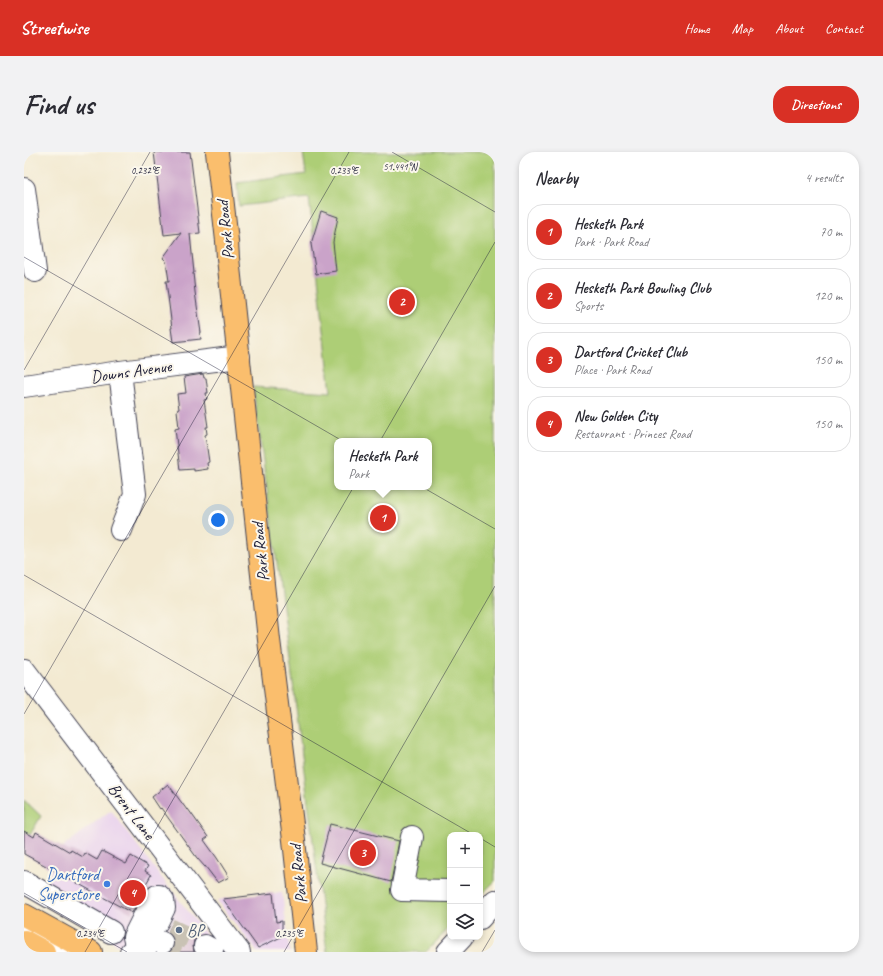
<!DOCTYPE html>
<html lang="en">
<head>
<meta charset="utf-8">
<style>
	body { margin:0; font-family:Caveat,sans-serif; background:#f2f2f3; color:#2b2b33 }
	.controls { position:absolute; right:12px; bottom:12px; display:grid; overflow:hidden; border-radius:8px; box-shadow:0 2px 6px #0003 }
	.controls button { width:36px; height:36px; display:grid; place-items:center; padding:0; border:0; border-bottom:1px solid #e1e1e2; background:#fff; color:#2b2b33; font:20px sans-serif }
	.you { position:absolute; left:194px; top:368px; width:14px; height:14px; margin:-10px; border:3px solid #fff; border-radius:50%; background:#1a73e8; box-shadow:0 0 0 6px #1a73e833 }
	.badge { display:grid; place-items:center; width:26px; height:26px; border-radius:50%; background:#d93025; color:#fff; font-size:13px; font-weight:700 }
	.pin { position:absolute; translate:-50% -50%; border:2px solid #fff; box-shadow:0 1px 4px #0006 }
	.popup { position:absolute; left:310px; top:286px; width:98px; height:52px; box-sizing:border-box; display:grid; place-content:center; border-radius:8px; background:#fff; filter:drop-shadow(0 1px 3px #0005); font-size:13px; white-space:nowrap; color:#7c7c81 }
	.popup b { font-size:15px; color:#2b2b33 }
	.popup::after { content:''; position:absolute; left:50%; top:100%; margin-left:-8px; border:8px solid transparent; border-top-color:#fff }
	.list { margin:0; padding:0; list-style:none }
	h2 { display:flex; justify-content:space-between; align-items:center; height:52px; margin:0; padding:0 16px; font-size:17px }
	h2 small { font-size:13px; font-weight:400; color:#7c7c81 }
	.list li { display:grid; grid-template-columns:26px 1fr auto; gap:12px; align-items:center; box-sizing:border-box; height:56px; margin:0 8px 8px; padding:0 8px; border:1px solid #e1e1e2; border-radius:16px }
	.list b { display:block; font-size:15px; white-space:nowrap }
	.list p { margin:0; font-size:13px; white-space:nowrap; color:#7c7c81 }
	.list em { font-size:13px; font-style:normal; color:#7c7c81 }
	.icon { flex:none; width:22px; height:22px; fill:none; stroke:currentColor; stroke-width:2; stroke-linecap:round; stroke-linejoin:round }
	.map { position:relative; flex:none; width:471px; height:800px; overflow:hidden; border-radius:16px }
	header { display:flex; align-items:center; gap:24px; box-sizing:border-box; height:56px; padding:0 20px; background:#d93025; color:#fff }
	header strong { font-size:19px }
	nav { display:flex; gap:22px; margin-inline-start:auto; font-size:14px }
	.intro { display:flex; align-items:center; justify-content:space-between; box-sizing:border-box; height:96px; padding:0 24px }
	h1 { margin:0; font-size:28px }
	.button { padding:10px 18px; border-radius:16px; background:#d93025; color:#fff; font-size:14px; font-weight:700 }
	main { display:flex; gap:24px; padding:0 24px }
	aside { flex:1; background:#fff; border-radius:16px; box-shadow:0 2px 6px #0003 }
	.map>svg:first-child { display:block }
	.built { fill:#e9d2ed }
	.green { fill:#adce76; stroke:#687858; fill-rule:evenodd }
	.building { fill:#caa3c9 }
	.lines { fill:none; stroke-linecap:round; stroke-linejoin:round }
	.minor-tunnel { stroke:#c9c2b4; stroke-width:22; stroke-dasharray:22 11; stroke-linecap:butt }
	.minor-casing { stroke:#414052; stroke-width:24 }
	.major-casing { stroke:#414052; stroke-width:24 }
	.minor { stroke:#fff; stroke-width:22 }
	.major { stroke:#fabe6d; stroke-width:22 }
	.ticks { fill:none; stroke:#22223b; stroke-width:1; stroke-opacity:0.45 }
	.shop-dot { fill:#3f7fe0; stroke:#fbf7ec; stroke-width:1.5 }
	.service-dot { fill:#5c6f8a; stroke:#fbf7ec; stroke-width:1.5 }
	.labels { text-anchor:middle; stroke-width:4; stroke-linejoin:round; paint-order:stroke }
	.street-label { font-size:17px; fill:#22223b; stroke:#fbf7ec }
	.shop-label { font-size:17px; fill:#366cbe; stroke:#fbf7ec; text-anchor:end }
	.service-label { font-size:17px; fill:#4e5e75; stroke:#fbf7ec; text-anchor:start }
	.ticks-label { font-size:10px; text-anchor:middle; fill:#22223b; stroke:#fbf7ec; stroke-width:4; stroke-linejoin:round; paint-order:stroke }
</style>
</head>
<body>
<header>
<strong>Streetwise</strong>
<nav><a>Home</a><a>Map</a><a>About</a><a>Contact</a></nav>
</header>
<div class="intro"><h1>Find us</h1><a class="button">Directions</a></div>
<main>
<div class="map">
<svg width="471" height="800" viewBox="0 0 471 800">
	<rect width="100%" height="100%" fill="#fbf7ec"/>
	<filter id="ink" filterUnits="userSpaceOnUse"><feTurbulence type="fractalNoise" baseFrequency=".025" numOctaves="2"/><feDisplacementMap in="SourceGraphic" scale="8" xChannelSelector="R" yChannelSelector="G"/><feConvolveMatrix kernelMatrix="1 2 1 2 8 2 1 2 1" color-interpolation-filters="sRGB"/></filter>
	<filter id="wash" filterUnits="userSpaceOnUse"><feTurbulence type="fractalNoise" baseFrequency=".012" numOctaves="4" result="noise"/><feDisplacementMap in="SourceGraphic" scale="16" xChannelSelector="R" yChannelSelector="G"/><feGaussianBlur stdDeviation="0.9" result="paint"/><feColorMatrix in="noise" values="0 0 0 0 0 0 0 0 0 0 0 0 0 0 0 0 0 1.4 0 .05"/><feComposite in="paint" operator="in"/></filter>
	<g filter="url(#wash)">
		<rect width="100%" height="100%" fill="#f3ead2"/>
		<path class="built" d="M 87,658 L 131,717 L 196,800 L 105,800 L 90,790 L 18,733 L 43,690 L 44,691 Z
			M 258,740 L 266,800 L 233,800 L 193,748 Z"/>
		<path class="green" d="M 279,0 L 471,0 L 471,729 L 456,744 L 456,683 L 426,683 L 426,775 L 402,800 L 303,800 L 264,492 L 229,235 L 307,240 L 285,46 L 215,54 L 213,31 L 282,22 ZM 313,289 L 405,289 L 405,335 L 313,335 Z
			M 0,648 L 17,664 L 6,683 L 0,679 Z"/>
		<g id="blocks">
			<path class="building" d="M 130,0 L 166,0 L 176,81 L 166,82 L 170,121 L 169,121 L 171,140 L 177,181 L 176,181 L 177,187 L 149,190 L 147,176 L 148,176 L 142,129 L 145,129 L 142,109 L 139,106 L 157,81 L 140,83 Z
				M 297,59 L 314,65 L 309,90 L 312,119 L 292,122 L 287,92 Z
				M 179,222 L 180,226 L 182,226 L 184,241 L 182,241 L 183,247 L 180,248 L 184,275 L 182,275 L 183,282 L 181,283 L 185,310 L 183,311 L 184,317 L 170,319 L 170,317 L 156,318 L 151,277 L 155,276 L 153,258 L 155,257 L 153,242 L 162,241 L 160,225 Z
				M 144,632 L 163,658 L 164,657 L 184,685 L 180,688 L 193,706 L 205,725 L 194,731 L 181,714 L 181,715 L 173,706 L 137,656 L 136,657 L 128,645 Z
				M 306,672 L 375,689 L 367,730 L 296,711 Z
				M 0,679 L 10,685 L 12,680 L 46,700 L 47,698 L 59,705 L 61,701 L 73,708 L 78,699 L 102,712 L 107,704 L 124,714 L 121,719 L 127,723 L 114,746 L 115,747 L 108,761 L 0,702 Z
				M 249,741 L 252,770 L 258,769 L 258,779 L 257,785 L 234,796 L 199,747 Z
				M 148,772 L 173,785 L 170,788 L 169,794 L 170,800 L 146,800 L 149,796 L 150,790 L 148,784 L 144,780 Z"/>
		</g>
	</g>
	<g filter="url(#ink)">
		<use href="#blocks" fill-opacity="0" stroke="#414052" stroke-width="1"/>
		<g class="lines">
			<path class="minor-tunnel" d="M 145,777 L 181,794
				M 138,791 L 156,800"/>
			<defs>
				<path id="minor" d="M 0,37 L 11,119
					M 96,220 L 111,342 L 97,378
					M 0,234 L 96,220 L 215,205
					M 0,518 L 215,800
					M 388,685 L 378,738 L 426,739
					M 0,730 L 87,780
					M 456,766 L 471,749
					M 3,780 L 40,800
					M 181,794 L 188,798 L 187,800
					M 107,800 L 113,796 L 125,785 L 138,791
					M 121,800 L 113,796 L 110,785 L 126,753 L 133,744 L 135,744 L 139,748 L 140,756 L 133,770
					M 424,800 L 438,785"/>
				<path id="major" d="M 193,0 L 203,89 L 204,106 L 245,488 L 270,688 L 282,800
					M 0,763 L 67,800
					M 0,789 L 20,800"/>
			</defs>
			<use href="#minor" class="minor-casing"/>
			<use href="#major" class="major-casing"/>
			<use href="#minor" class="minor"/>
			<use href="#major" class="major"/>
		</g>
	</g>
	<path class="ticks" d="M 368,0 L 471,60M 0,105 L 471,377M 0,218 L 126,0M 0,423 L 450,683M 0,562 L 325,0M 456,686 L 471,695M 0,741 L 103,800M 61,800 L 471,90M 260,800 L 471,434M 458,800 L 471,778"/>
	<circle class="shop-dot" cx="83" cy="732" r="4"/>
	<circle class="service-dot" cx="155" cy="778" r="4"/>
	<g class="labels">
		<g class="street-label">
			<text transform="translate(201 78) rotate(-96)" y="6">Park Road</text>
			<text transform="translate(107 219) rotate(-8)" y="6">Downs Avenue</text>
			<text transform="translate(236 400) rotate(-96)" y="6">Park Road</text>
			<text transform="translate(108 659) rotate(53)" y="6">Brent Lane</text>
			<text transform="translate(274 722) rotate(-96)" y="6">Park Road</text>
		</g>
		<g class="shop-label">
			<text x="75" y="728">Dartford<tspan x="75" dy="20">Superstore</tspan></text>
		</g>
		<g class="service-label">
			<text x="163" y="784">BP</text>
		</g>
	</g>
	<g class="ticks-label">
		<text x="376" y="18">51.441°N</text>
		<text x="121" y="22">0.232°E</text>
		<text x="320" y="22">0.233°E</text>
		<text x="66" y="785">0.234°E</text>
		<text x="265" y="785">0.235°E</text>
	</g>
</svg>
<div class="controls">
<button>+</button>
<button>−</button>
<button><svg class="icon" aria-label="layers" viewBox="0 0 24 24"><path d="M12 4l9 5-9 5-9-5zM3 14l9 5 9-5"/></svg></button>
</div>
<div class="you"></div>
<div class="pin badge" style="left:359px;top:366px">1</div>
<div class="popup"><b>Hesketh Park</b>Park</div>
<div class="pin badge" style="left:378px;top:150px">2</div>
<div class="pin badge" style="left:339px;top:701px">3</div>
<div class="pin badge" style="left:109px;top:741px">4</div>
</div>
<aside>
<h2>Nearby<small>4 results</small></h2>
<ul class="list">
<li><span class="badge">1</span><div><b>Hesketh Park</b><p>Park · Park Road</p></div><em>70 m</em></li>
<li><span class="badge">2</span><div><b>Hesketh Park Bowling Club</b><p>Sports</p></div><em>120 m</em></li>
<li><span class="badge">3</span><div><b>Dartford Cricket Club</b><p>Place · Park Road</p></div><em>150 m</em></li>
<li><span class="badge">4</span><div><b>New Golden City</b><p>Restaurant · Princes Road</p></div><em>150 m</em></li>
</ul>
</aside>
</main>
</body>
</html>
